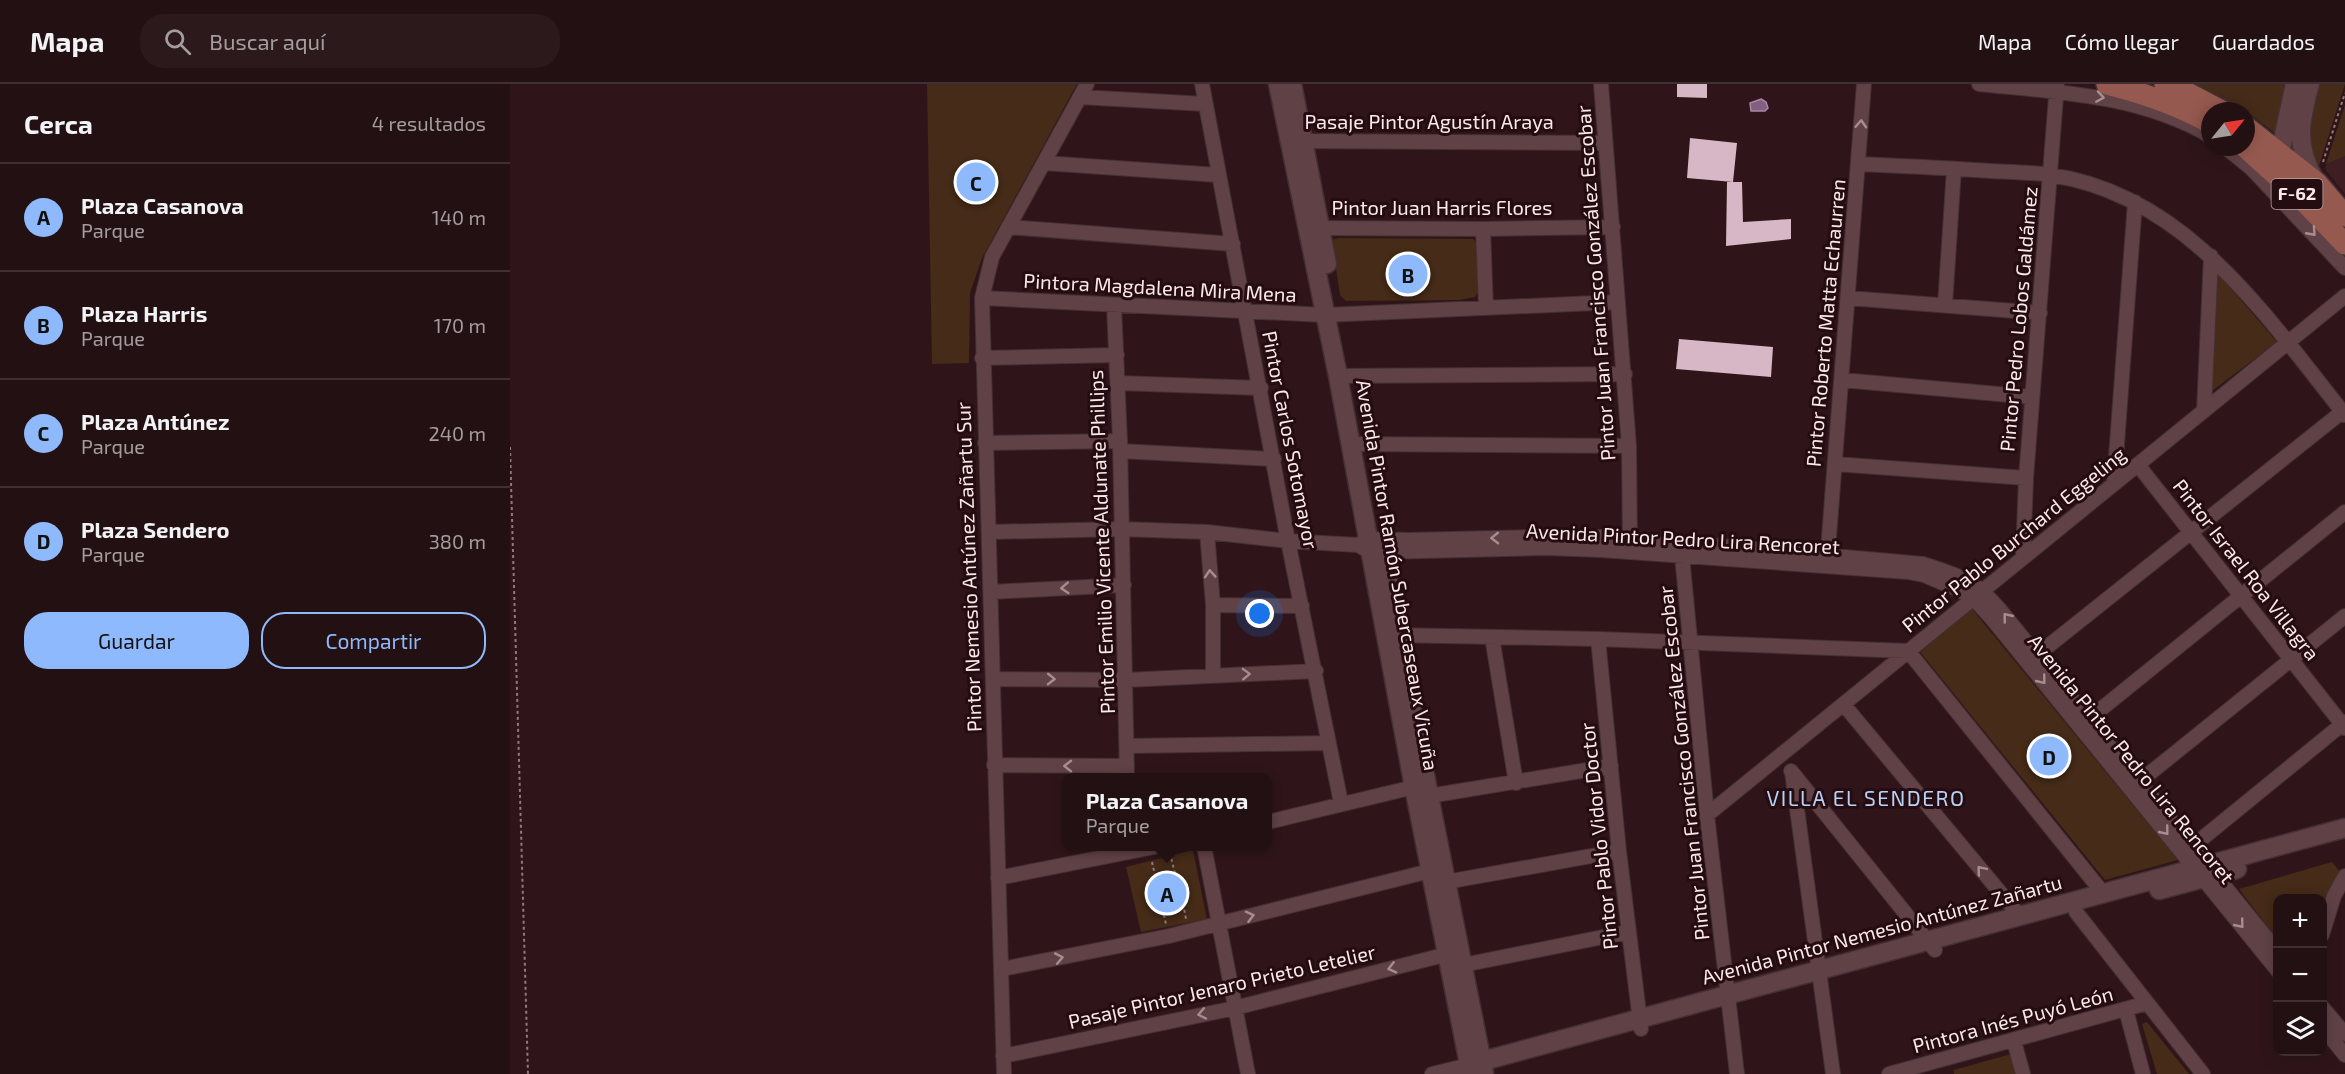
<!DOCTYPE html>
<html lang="es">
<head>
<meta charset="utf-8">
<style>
	body { margin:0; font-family:"Exo 2",sans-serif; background:#2b191c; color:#f1f3f6 }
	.controls { position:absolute; right:18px; bottom:18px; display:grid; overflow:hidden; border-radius:12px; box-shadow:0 3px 15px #0003 }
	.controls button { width:54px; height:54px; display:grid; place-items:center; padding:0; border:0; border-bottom:2px solid #403033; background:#231013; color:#f1f3f6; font:30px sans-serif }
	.compass { position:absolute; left:1691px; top:18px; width:54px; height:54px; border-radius:50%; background:#231013; box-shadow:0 3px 15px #0003; rotate:60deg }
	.you { position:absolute; left:750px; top:530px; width:21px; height:21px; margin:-15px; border:4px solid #fff; border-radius:50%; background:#1a73e8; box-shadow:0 0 0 9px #1a73e833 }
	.badge { display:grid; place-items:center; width:39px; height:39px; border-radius:50%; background:#8eb9fc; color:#111; font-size:20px; font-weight:700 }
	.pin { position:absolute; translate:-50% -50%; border:3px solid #fff; box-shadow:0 2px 6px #0006 }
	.popup { position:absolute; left:552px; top:689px; width:210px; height:78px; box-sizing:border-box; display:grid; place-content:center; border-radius:12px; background:#231013; filter:drop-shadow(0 2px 4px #0005); font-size:20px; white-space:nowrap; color:#a39da0 }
	.popup b { font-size:22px; color:#f1f3f6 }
	.popup::after { content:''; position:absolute; left:50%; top:100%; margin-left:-12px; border:12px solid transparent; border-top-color:#231013 }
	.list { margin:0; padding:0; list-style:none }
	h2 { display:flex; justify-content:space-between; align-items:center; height:78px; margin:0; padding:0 24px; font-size:26px }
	h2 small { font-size:20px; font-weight:400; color:#a39da0 }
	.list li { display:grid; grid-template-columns:39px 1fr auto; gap:18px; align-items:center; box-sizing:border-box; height:108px; padding:0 24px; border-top:2px solid #403033 }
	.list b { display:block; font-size:22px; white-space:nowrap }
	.list p { margin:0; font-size:20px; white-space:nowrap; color:#a39da0 }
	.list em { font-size:20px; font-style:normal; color:#a39da0 }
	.actions { display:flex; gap:12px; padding:18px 24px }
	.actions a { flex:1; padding:14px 0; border:2px solid #8eb9fc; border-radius:24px; text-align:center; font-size:21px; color:#8eb9fc }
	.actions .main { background:#8eb9fc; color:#111 }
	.icon { flex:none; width:33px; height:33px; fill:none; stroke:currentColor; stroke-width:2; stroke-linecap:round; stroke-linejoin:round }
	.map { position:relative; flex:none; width:1835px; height:990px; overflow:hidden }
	header { display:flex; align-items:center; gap:36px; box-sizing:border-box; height:84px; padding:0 30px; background:#231013; border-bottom:2px solid #403033 }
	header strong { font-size:28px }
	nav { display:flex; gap:33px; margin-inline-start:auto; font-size:21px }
	.search { width:420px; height:54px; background:#2b191c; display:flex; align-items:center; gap:15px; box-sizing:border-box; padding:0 21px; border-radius:24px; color:#a39da0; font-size:22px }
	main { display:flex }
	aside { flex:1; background:#231013 }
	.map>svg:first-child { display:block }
	.built { fill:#3e1e23 }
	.green { fill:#452b18 }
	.water { fill:#845d83; stroke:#a887a2; stroke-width:1.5 }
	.building { fill:#d7b7c5 }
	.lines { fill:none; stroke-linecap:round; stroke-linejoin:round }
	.street-casing { stroke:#443033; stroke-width:16 }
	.secondary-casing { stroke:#443033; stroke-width:21 }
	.primary-casing { stroke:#443033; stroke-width:24 }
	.path { stroke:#917a7d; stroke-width:2; stroke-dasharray:3 3; stroke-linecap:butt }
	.street { stroke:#604246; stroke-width:14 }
	.secondary { stroke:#604246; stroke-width:18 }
	.primary { stroke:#96594f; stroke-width:21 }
	.oneway { stroke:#a68d90 }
	.labels { text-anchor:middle; stroke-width:6; stroke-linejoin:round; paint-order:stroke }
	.shield { fill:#250c10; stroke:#bba6a9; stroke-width:1.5 }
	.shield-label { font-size:18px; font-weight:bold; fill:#fbe8ea }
	.street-label { font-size:20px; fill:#fbe8ea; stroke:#250c10 }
	.neighbourhood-label { font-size:21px; letter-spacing:1.5px; fill:#b8d1f7; stroke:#250c10 }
</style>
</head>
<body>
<header>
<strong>Mapa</strong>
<div class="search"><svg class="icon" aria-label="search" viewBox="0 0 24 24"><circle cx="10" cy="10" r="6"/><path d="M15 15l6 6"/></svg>Buscar aquí</div>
<nav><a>Mapa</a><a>Cómo llegar</a><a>Guardados</a></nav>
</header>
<main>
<aside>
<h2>Cerca<small>4 resultados</small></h2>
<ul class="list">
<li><span class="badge">A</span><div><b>Plaza Casanova</b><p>Parque</p></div><em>140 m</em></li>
<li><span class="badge">B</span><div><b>Plaza Harris</b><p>Parque</p></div><em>170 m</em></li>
<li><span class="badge">C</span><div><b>Plaza Antúnez</b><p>Parque</p></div><em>240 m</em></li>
<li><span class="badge">D</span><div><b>Plaza Sendero</b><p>Parque</p></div><em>380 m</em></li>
</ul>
<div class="actions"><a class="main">Guardar</a><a>Compartir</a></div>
</aside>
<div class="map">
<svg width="1835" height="990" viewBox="0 0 1835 990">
	<rect width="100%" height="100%" fill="#2f1519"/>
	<path class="built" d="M 1835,21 L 1835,110 L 1815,85 Z"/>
	<path class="green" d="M 417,0 L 567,0 L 472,174 L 460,209 L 459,279 L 422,280 Z
		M 1684,0 L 1777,0 L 1766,50 L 1730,23 Z
		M 1811,0 L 1835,0 L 1808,85 C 1805,80 1800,74 1798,68 C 1792,49 1800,16 1811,0 Z
		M 1835,21 L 1835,72 L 1816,80 Z
		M 829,154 L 963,155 L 968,160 L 968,208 L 965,213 L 949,216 L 836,217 L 830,211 L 822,159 L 824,155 Z
		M 1706,187 L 1767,258 L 1702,307 Z
		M 1462,525 L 1668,776 L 1595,796 L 1410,568 Z
		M 683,766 L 697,835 L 631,848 L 616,783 Z
		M 1822,778 L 1830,788 L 1813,834 L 1812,814 L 1768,814 L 1767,855 L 1729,805 Z
		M 1637,938 L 1679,990 L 1647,990 L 1632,940 Z
		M 1501,970 L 1506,990 L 1444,990 L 1444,986 Z"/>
	<path class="water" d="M 1251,15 L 1256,18 L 1258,24 L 1255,27 L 1241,27 L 1240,19 Z"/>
	<path class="building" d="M 1167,0 L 1197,0 L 1197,14 L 1167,13 Z
		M 1180,54 L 1227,59 L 1223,98 L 1232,98 L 1233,138 L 1281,135 L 1281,155 L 1216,162 L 1217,98 L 1223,98 L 1177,94 Z
		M 1169,255 L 1263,263 L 1261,293 L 1166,285 Z"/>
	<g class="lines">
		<defs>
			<path id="street" d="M 692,0 L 778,457 L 831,719
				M 1091,0 L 1119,362 L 1120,462
				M 1469,0 C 1548,8 1630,11 1700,52
				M 570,13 L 695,20
				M 784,57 L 1095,59
				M 1715,63 L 1741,84 L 1835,184
				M 534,79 L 708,91
				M 1349,80 C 1393,82 1437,84 1481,87 C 1500,88 1520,88 1540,91 C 1676,110 1756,232 1835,331
				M 498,143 L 723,160
				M 802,144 L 973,145 L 1103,143
				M 973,145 L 976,224
				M 472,214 L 815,231 L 1108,218
				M 1338,214 L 1530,229
				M 1435,221 L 1444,85
				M 604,222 L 610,357 L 617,694
				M 472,274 L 607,271
				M 828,292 L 1115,290
				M 1332,296 L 1522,313
				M 608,299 L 751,304
				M 1694,327 L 1701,172
				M 475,359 L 610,357
				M 840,360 L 1119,362
				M 610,367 L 764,375
				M 1325,380 L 1516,394
				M 1628,381 L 1835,644
				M 1604,400 L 1625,118
				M 479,448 L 610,445 L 697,448 L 778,457 L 848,461 L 860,468 L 873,468 L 1037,464 L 1091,466 L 1398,488 L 1414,491 L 1449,506 L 1464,515 L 1483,536 L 1768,887
				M 697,448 L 703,521 L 703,591
				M 850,460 L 858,455 L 899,456 L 1063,452 L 1120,454 L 1413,480 C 1451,492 1465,496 1491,527 L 1768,868
				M 1172,472 L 1197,731 L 1227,990
				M 1513,474 L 1516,394 L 1547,0
				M 1317,479 L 1354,0
				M 481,508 L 614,501
				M 703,521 L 792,522
				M 881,551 L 1088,555 L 1398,567 L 1593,809
				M 982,553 L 1006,699
				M 1088,555 L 1109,767 L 1131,945
				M 1527,571 L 1832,328
				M 483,595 L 616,596 L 806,587
				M 1334,621 L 1509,831
				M 1580,634 L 1835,428
				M 617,662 L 819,659
				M 484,681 L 617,682
				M 1281,687 L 1425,866
				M 1282,688 L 1323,990
				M 1629,698 L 1835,532
				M 1197,731 L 1835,212
				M 758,738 L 904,703 L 919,712 L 1101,682
				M 694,762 L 738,990
				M 1683,762 L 1835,638
				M 488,794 L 649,762
				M 1566,828 L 1693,990
				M 1812,851 L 1824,812 L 1835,792
				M 492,885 L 659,852 L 920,787 L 936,798 L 1109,767
				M 1812,923 L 1835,950
				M 1616,926 L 1633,990
				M 1812,943 L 1835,971
				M 1504,957 L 1513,990
				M 493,972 L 725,924 L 938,870 L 953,881 L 1118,848
				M 494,990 L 472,214 L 482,173 L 577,0
				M 922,990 L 959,981
				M 1379,990 L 1637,919"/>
			<path id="secondary" d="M 768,0 L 828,292 L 904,703 L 961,990
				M 782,0 L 817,180
				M 1800,0 C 1790,37 1784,62 1806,98
				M 1770,69 L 1785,0
				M 875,481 L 919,712 L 974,989
				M 1649,806 L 1727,785
				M 962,980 L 1835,744"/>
			<path id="primary" d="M 1597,0 C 1633,9 1667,20 1700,39
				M 1655,0 L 1668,4 L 1712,27
				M 1736,43 L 1807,99 L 1835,132
				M 1735,63 L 1788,111 L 1835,160"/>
		</defs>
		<use href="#street" class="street-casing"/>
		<use href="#secondary" class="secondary-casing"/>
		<use href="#primary" class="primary-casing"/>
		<path class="path" d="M 1813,78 L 1835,9
			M 0,363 L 18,990
			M 660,769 L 666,794 L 677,803 L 672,814 L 658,807 L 666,794
			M 642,778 L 656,840
			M 672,814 L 676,835"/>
		<use href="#street" class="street"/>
		<use href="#secondary" class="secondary"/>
		<use href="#primary" class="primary"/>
	</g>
	<defs><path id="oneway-chevron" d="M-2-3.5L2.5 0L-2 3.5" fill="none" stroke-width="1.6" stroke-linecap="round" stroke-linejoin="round" transform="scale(1.5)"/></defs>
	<g class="oneway">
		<use href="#oneway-chevron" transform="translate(1590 13) rotate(9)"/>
		<use href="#oneway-chevron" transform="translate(1351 40) rotate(-87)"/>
		<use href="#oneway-chevron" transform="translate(1802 148) rotate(48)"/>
		<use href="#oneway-chevron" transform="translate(985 454) rotate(179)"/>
		<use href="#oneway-chevron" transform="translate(700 490) rotate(-94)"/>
		<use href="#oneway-chevron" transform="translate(555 504) rotate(177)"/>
		<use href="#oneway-chevron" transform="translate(1497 533) rotate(-129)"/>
		<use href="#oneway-chevron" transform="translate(736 590) rotate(-2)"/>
		<use href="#oneway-chevron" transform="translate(541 595) rotate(1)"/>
		<use href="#oneway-chevron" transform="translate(1532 596) rotate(51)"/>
		<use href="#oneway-chevron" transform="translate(558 682) rotate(-180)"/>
		<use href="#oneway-chevron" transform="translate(1655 747) rotate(51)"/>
		<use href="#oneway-chevron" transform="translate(1471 786) rotate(-130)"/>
		<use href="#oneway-chevron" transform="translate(740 832) rotate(-14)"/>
		<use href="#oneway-chevron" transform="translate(1730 840) rotate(51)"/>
		<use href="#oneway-chevron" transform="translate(549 874) rotate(-11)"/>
		<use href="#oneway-chevron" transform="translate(882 884) rotate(166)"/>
		<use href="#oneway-chevron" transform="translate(692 930) rotate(168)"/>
	</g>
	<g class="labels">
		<rect class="shield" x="1761.5" y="95" width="51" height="30" rx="4.5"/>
		<g class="shield-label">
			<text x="1787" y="116">F-62</text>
		</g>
		<g class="street-label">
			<text x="919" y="45">Pasaje Pintor Agustín Araya</text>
			<text x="932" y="131">Pintor Juan Harris Flores</text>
			<text transform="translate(1086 199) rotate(-94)" y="7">Pintor Juan Francisco González Escobar</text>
			<text transform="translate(650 204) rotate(3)" y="7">Pintora Magdalena Mira Mena</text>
			<text transform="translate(1509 235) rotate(-85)" y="7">Pintor Pedro Lobos Galdámez</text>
			<text transform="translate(1316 239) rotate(-85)" y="7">Pintor Roberto Matta Echaurren</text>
			<text transform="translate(780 356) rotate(79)" y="7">Pintor Carlos Sotomayor</text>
			<text transform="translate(1173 455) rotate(3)" y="7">Avenida Pintor Pedro Lira Rencoret</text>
			<text transform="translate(1504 456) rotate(-39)" y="7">Pintor Pablo Burchard Eggeling</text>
			<text transform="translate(592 458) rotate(-92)" y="7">Pintor Emilio Vicente Aldunate Phillips</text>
			<text transform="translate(459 483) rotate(-92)" y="7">Pintor Nemesio Antúnez Zañartu Sur</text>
			<text transform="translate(1736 486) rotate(52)" y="7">Pintor Israel Roa Villagra</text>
			<text transform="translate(887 491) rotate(80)" y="7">Avenida Pintor Ramón Subercaseaux Vicuña</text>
			<text transform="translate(1621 675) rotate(51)" y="7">Avenida Pintor Pedro Lira Rencoret</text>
			<text transform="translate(1174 679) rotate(-96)" y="7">Pintor Juan Francisco González Escobar</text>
			<text transform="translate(1089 752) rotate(-96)" y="7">Pintor Pablo Vidor Doctor</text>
			<text transform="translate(1372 846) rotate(-15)" y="7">Avenida Pintor Nemesio Antúnez Zañartu</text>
			<text transform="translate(712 903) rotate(-13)" y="7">Pasaje Pintor Jenaro Prieto Letelier</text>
			<text transform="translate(1503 936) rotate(-15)" y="7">Pintora Inés Puyó León</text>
		</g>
		<g class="neighbourhood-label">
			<text x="1356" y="722">VILLA EL SENDERO</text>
		</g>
	</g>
</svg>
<div class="controls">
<button>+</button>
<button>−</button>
<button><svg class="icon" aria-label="layers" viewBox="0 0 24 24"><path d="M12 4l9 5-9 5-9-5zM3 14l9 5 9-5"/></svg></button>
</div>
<svg class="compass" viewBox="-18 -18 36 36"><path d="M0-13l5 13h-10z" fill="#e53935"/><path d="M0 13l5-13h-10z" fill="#a39da0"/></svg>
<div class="you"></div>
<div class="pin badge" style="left:657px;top:809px">A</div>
<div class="popup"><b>Plaza Casanova</b>Parque</div>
<div class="pin badge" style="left:898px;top:190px">B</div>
<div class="pin badge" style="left:466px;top:98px">C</div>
<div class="pin badge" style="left:1539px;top:672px">D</div>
</div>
</main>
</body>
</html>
